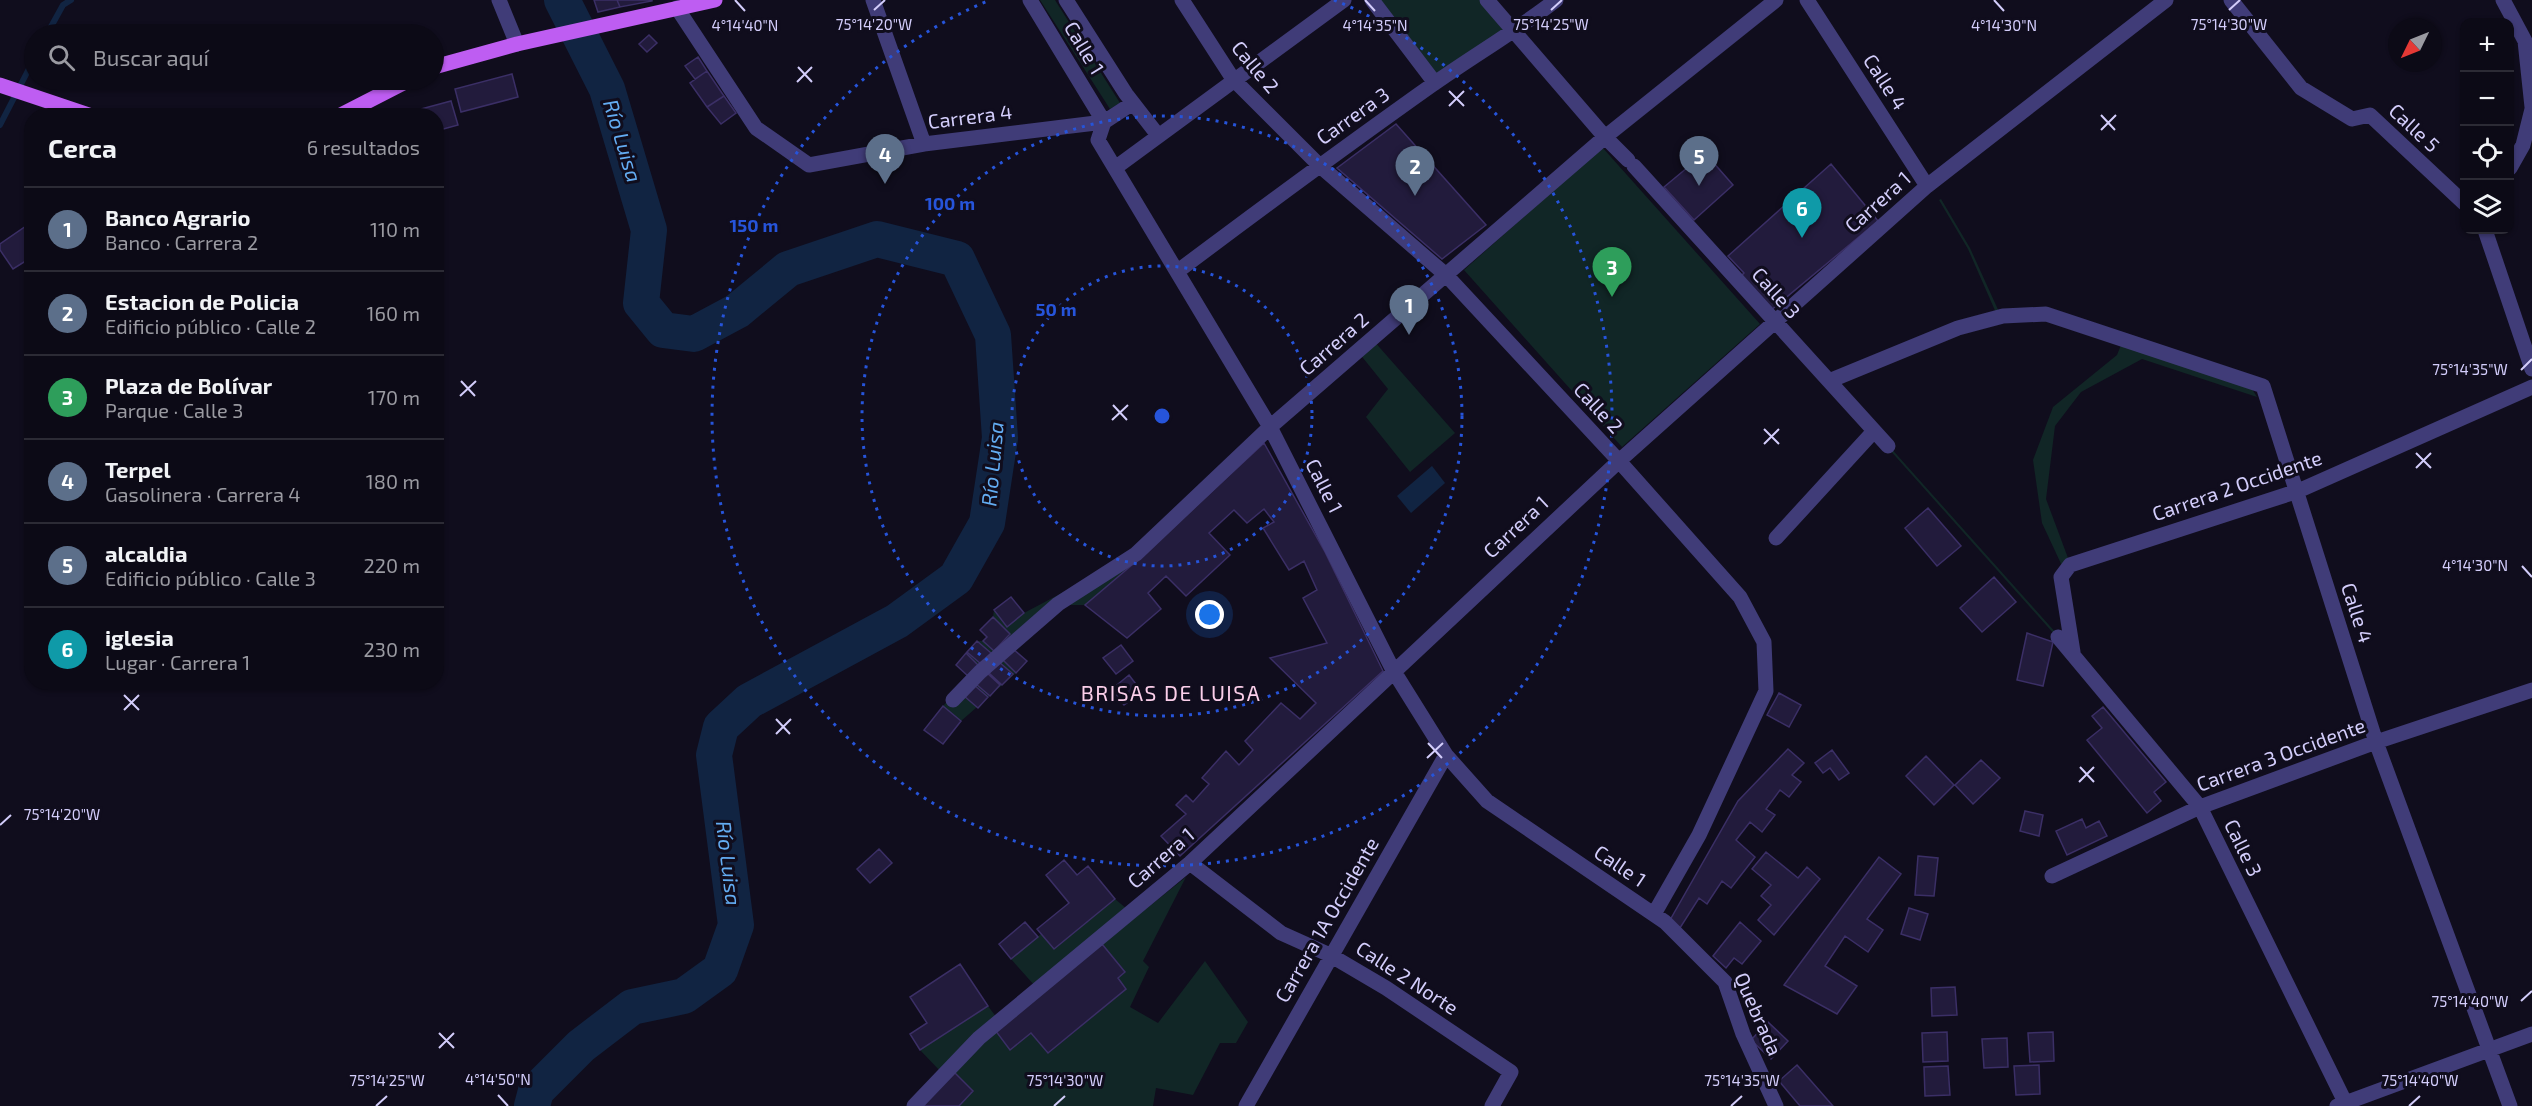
<!DOCTYPE html>
<html lang="es">
<head>
<meta charset="utf-8">
<style>
	body { margin:0; font-family:"Exo 2",sans-serif; background:#15131f; color:#f1f3f6 }
	.controls { position:absolute; right:18px; top:18px; display:grid; overflow:hidden; border-radius:12px; box-shadow:0 2px 4px #0004 }
	.controls button { width:54px; height:54px; display:grid; place-items:center; padding:0; border:0; border-bottom:2px solid #2c2b35; background:#0c0a16; color:#f1f3f6; font:30px sans-serif }
	.compass { position:absolute; left:2388px; top:18px; width:54px; height:54px; border-radius:50%; background:#0c0a16; box-shadow:0 2px 4px #0004; rotate:227deg }
	.you { position:absolute; left:1210px; top:615px; width:21px; height:21px; margin:-15px; border:4px solid #fff; border-radius:50%; background:#1a73e8; box-shadow:0 0 0 9px #1a73e833 }
	.badge { display:grid; place-items:center; width:39px; height:39px; border-radius:50%; background:#12c7e2; color:#fff; font-size:20px; font-weight:700 }
	.pin { position:absolute; translate:-50% -50px; filter:drop-shadow(0 2px 3px #0008) }
	.pin::after { content:''; position:absolute; top:32px; width:21px; height:18px; background:inherit; clip-path:polygon(0 0,100% 0,50% 100%) }
	.list { margin:0; padding:0; list-style:none }
	h2 { display:flex; justify-content:space-between; align-items:center; height:78px; margin:0; padding:0 24px; font-size:26px }
	h2 small { font-size:20px; font-weight:400; color:#9a9aa1 }
	.list li { display:grid; grid-template-columns:39px 1fr auto; gap:18px; align-items:center; box-sizing:border-box; height:84px; padding:0 24px; border-top:2px solid #2c2b35 }
	.list b { display:block; font-size:22px; white-space:nowrap }
	.list p { margin:0; font-size:20px; white-space:nowrap; color:#9a9aa1 }
	.list em { font-size:20px; font-style:normal; color:#9a9aa1 }
	.icon { flex:none; width:33px; height:33px; fill:none; stroke:currentColor; stroke-width:2; stroke-linecap:round; stroke-linejoin:round }
	.map { position:relative; flex:none; width:2532px; height:1106px; overflow:hidden }
	.search { position:absolute; background:#0c0a16; box-shadow:0 2px 4px #0004; left:24px; top:24px; width:420px; height:66px; display:flex; align-items:center; gap:15px; box-sizing:border-box; padding:0 21px; border-radius:33px; color:#9a9aa1; font-size:22px }
	.panel { position:absolute; background:#0c0a16; box-shadow:0 2px 4px #0004; left:24px; top:108px; width:420px; height:582px; border-radius:24px }
	.map>svg:first-child { display:block }
	.green { fill:#112626 }
	.water { fill:#112442 }
	.lines { fill:none; stroke-linecap:round; stroke-linejoin:round }
	.stream { stroke:#112442; stroke-width:6 }
	.river { stroke:#112442; stroke-width:36 }
	.building { fill:#221b3c; stroke:#3b2f66; stroke-width:1.5 }
	.minor { stroke:#403c78; stroke-width:15 }
	.major { stroke:#be5df2; stroke-width:15 }
	.ticks { fill:none; stroke:#d3cdfb; stroke-width:2 }
	.ring { fill:none; stroke:#2654da; stroke-width:3; stroke-dasharray:3 6 }
	.labels { text-anchor:middle; stroke-width:6; stroke-linejoin:round; paint-order:stroke }
	.street-label { font-size:20px; fill:#d3cdfb; stroke:#100d1d }
	.water-label { font-size:21px; font-style:italic; fill:#63acf2; stroke:#100d1d }
	.neighbourhood-label { font-size:21px; letter-spacing:1.5px; fill:#fbcfea; stroke:#100d1d }
	.ticks-label { font-size:15px; text-anchor:middle; fill:#d3cdfb; stroke:#100d1d; stroke-width:6; stroke-linejoin:round; paint-order:stroke }
	.centre { fill:#2654da; stroke:#100d1d; stroke-width:3 }
	.ring-label { font-size:18px; text-anchor:middle; font-weight:bold; fill:#2654da; stroke:#100d1d; stroke-width:6; stroke-linejoin:round; paint-order:stroke }
</style>
</head>
<body>
<div class="map">
<svg width="2532" height="1106" viewBox="0 0 2532 1106">
	<rect width="100%" height="100%" fill="#100d1d"/>
	<path class="green" d="M 1040,0 L 1055,0 L 1120,103 L 1110,109 Z
		M 1378,0 L 1480,0 L 1505,29 L 1436,76 Z
		M 1602,147 L 1760,324 L 1622,447 L 1464,270 Z
		M 1941,199 L 1970,248 L 2000,314 L 1997,315 L 1968,249 L 1939,200 Z
		M 1373,340 L 1455,433 L 1410,472 L 1366,417 L 1388,389 L 1359,353 Z
		M 2121,345 L 2252,389 L 2257,397 L 2142,359 L 2081,392 L 2055,426 L 2046,499 L 2068,558 L 2063,568 L 2042,523 L 2033,460 L 2053,407 L 2117,355 Z
		M 1889,446 L 2057,634 L 2055,635 L 1888,448 Z
		M 1142,556 L 1085,605 L 1063,605 Z
		M 1109,568 L 1013,649 L 1016,673 L 961,721 L 943,706 L 969,677 L 956,665 L 977,641 L 983,641 L 994,651 L 1010,635 L 993,617 L 994,610 L 1007,626 L 1024,613 Z
		M 1186,877 L 1143,961 L 1149,967 L 1130,1007 L 1158,1023 L 1205,961 L 1248,1022 L 1236,1043 L 1220,1043 L 1193,1095 L 1156,1088 L 1153,1106 L 959,1106 L 973,1091 L 954,1072 L 995,1030 L 1010,1050 L 1031,1033 L 1049,1053 L 1126,989 L 1118,978 L 1125,971 L 1102,944 Z
		M 1115,899 L 1127,909 L 1035,986 L 1011,959 L 1041,934 L 1054,949 Z
		M 988,1006 L 997,1018 L 942,1073 L 920,1050 Z"/>
	<path class="water" d="M 1432,466 L 1445,483 L 1411,513 L 1397,496 Z"/>
	<g class="lines">
		<path class="stream" d="M 47,34 L 63,5 L 71,0
			M 0,125 L 34,59"/>
		<path class="river" d="M 532,1106 L 536,1091 L 581,1046 L 632,1007 L 684,996 L 720,970 L 736,925 L 714,755 L 721,727 L 749,701 L 897,621 L 956,578 L 987,523 L 1000,438 L 993,335 L 957,259 L 877,239 L 788,269 L 737,311 L 694,334 L 663,330 L 641,303 L 649,230 L 607,89 L 562,0"/>
	</g>
	<path class="building" d="M 594,0 L 617,0 L 620,7 L 598,12 Z
		M 617,0 L 652,0 L 652,1 L 620,7 Z
		M 649,35 L 657,43 L 647,52 L 639,44 Z
		M 698,57 L 707,71 L 695,79 L 685,66 Z
		M 707,71 L 724,96 L 707,107 L 690,83 Z
		M 512,74 L 518,97 L 461,112 L 455,89 Z
		M 724,96 L 736,113 L 721,124 L 707,107 Z
		M 451,101 L 458,125 L 436,131 L 436,116 L 423,116 L 421,109 Z
		M 1396,124 L 1486,225 L 1442,259 L 1337,168 Z
		M 1705,153 L 1733,185 L 1694,220 L 1664,187 Z
		M 1831,164 L 1878,221 L 1770,311 L 1739,278 L 1744,273 L 1728,256 Z
		M 32,222 L 32,257 L 13,269 L 0,250 L 0,244 Z
		M 1264,443 L 1325,552 L 1383,671 L 1180,856 L 1161,836 L 1186,814 L 1176,805 L 1186,795 L 1193,802 L 1209,784 L 1202,778 L 1226,751 L 1239,765 L 1253,750 L 1245,741 L 1281,703 L 1300,719 L 1316,703 L 1270,658 L 1327,643 L 1303,598 L 1317,590 L 1304,561 L 1289,570 L 1263,528 L 1274,522 L 1264,509 L 1247,523 L 1234,510 L 1209,533 L 1230,555 L 1186,596 L 1166,576 L 1148,593 L 1161,609 L 1127,638 L 1085,605 L 1139,559 Z
		M 1928,508 L 1961,546 L 1937,566 L 1905,528 Z
		M 1994,577 L 2016,602 L 1982,632 L 1960,608 Z
		M 1011,597 L 1024,613 L 1007,627 L 994,610 Z
		M 993,617 L 1010,634 L 994,651 L 983,641 L 987,637 L 980,630 Z
		M 2027,633 L 2053,642 L 2043,686 L 2017,680 Z
		M 977,641 L 991,653 L 981,664 L 967,652 Z
		M 1121,645 L 1133,661 L 1116,674 L 1103,658 Z
		M 1013,649 L 1027,661 L 1016,673 L 1003,660 Z
		M 966,653 L 979,666 L 969,677 L 956,665 Z
		M 999,662 L 1013,674 L 1002,685 L 989,673 Z
		M 987,673 L 1000,685 L 990,696 L 976,684 Z
		M 1129,675 L 1142,692 L 1124,705 L 1112,689 Z
		M 974,685 L 988,697 L 978,708 L 964,696 Z
		M 1779,693 L 1801,705 L 1789,727 L 1767,715 Z
		M 943,706 L 961,721 L 943,744 L 924,730 Z
		M 2103,707 L 2166,782 L 2154,792 L 2161,801 L 2147,813 L 2087,740 L 2102,728 L 2092,716 Z
		M 1788,749 L 1804,763 L 1792,775 L 1801,782 L 1789,797 L 1780,790 L 1766,809 L 1775,815 L 1762,832 L 1750,822 L 1736,840 L 1755,857 L 1731,888 L 1722,881 L 1707,904 L 1699,898 L 1680,928 L 1670,920 L 1738,801 Z
		M 1832,750 L 1849,773 L 1839,780 L 1830,768 L 1823,773 L 1815,763 Z
		M 1926,756 L 1954,785 L 1934,805 L 1906,776 Z
		M 1981,760 L 2000,778 L 1973,804 L 1955,785 Z
		M 2025,811 L 2043,815 L 2039,836 L 2020,831 Z
		M 2082,819 L 2086,828 L 2099,821 L 2107,836 L 2067,855 L 2056,831 Z
		M 879,849 L 892,863 L 870,883 L 857,869 Z
		M 1766,852 L 1798,878 L 1807,867 L 1820,879 L 1774,935 L 1758,920 L 1771,905 L 1761,896 L 1771,885 L 1752,869 Z
		M 1918,856 L 1938,858 L 1934,896 L 1915,895 Z
		M 1879,857 L 1901,874 L 1867,919 L 1883,930 L 1868,952 L 1845,936 L 1825,966 L 1857,986 L 1837,1014 L 1784,985 Z
		M 1064,860 L 1077,875 L 1088,866 L 1115,899 L 1054,949 L 1037,929 L 1069,903 L 1046,875 Z
		M 1909,908 L 1928,914 L 1920,940 L 1901,934 Z
		M 1025,922 L 1038,937 L 1011,959 L 999,944 Z
		M 1740,922 L 1761,941 L 1742,964 L 1734,958 L 1726,968 L 1713,956 Z
		M 1102,944 L 1125,972 L 1118,978 L 1126,989 L 1048,1053 L 1031,1033 L 1010,1050 L 995,1030 Z
		M 960,964 L 988,1006 L 920,1050 L 910,1034 L 927,1023 L 910,997 Z
		M 1955,987 L 1957,1015 L 1932,1016 L 1931,988 Z
		M 1768,1022 L 1788,1041 L 1771,1059 L 1751,1040 Z
		M 1947,1032 L 1948,1061 L 1923,1062 L 1922,1033 Z
		M 2053,1032 L 2054,1061 L 2030,1062 L 2028,1033 Z
		M 2007,1038 L 2008,1067 L 1984,1068 L 1982,1039 Z
		M 1797,1065 L 1833,1106 L 1800,1106 L 1779,1081 Z
		M 2039,1065 L 2040,1094 L 2016,1095 L 2014,1066 Z
		M 1948,1066 L 1950,1095 L 1925,1096 L 1924,1067 Z
		M 954,1072 L 973,1091 L 959,1106 L 921,1106 Z"/>
	<g class="lines">
		<path class="minor" d="M 499,0 L 517,44
			M 873,0 L 924,144
			M 1030,0 L 1104,122 L 1098,140 L 1270,427 L 1393,670 L 1446,755 L 1487,801 L 1665,922 L 1725,982 L 1743,1034 L 1776,1106
			M 1066,0 L 1126,94 L 1157,134
			M 1182,0 L 1233,79 L 1319,165 L 1446,275 L 1619,461 L 1740,597 L 1764,642 L 1766,691 L 1699,835 L 1654,914
			M 1372,0 L 1435,83
			M 1487,0 L 1605,137 L 1628,160
			M 1807,0 L 1927,186
			M 2231,0 L 2301,88 L 2352,119 L 2370,115 L 2464,203
			M 2503,0 L 2525,41 L 2532,107
			M 677,8 L 756,128 L 809,165 L 924,144 L 1104,122 L 1133,103
			M 1634,166 L 1888,446
			M 1115,168 L 1344,0
			M 2510,168 L 2523,145 L 2532,109
			M 2485,230 L 2532,369
			M 1178,271 C 1262,208 1346,146 1432,85 C 1473,56 1516,31 1556,0
			M 1829,381 L 1958,328 L 2003,316 L 2046,314 L 2263,386 L 2376,742 L 2510,1106
			M 1776,538 L 1874,431
			M 2058,637 L 2200,807 L 2347,1106
			M 2073,652 L 2061,577 L 2070,565 L 2298,491 L 2532,387
			M 953,700 L 980,672 L 1058,604 L 1136,554 L 1270,427 L 1605,137 L 1776,0
			M 1190,863 L 1281,933 L 1330,955 L 1386,988 L 1511,1072 L 1492,1106
			M 2052,876 L 2200,807 L 2376,742 L 2532,690
			M 914,1106 L 979,1038 L 1190,863 L 1619,461 L 1927,186 L 2166,0
			M 1246,1106 L 1446,755
			M 2337,1106 L 2532,1034"/>
		<path class="major" d="M 434,67 L 517,44 L 715,0
			M 0,85 L 92,116
			M 339,116 L 409,80"/>
	</g>
	<path class="ticks" d="M 735,0 L 745,11M 1365,0 L 1375,11M 1994,0 L 2004,11M 874,10 L 885,0M 1551,10 L 1562,0M 2229,10 L 2240,0M 798,67 L 812,82M 797,82 L 812,67M 1449,91 L 1464,106M 1449,106 L 1464,91M 2101,115 L 2115,130M 2101,130 L 2116,115M 2521,370 L 2532,359M 461,381 L 475,396M 460,396 L 476,381M 1113,405 L 1127,420M 1112,420 L 1128,405M 1764,429 L 1779,444M 1764,444 L 1779,429M 2416,453 L 2431,468M 2416,468 L 2431,453M 2522,566 L 2532,577M 124,695 L 139,710M 124,710 L 139,695M 776,719 L 790,734M 776,734 L 791,719M 1428,743 L 1442,758M 1427,758 L 1443,743M 2080,767 L 2094,782M 2079,782 L 2094,767M 0,825 L 11,815M 2521,1001 L 2532,991M 439,1033 L 454,1048M 439,1048 L 454,1033M 498,1095 L 508,1106M 376,1106 L 387,1096M 1054,1106 L 1065,1096M 1731,1106 L 1742,1096M 2409,1106 L 2420,1096"/>
	<g class="ring">
		<circle cx="1162" cy="416" r="150"/>
		<circle cx="1162" cy="416" r="300"/>
		<path d="M1334 0A450 450 0 1 1 990 0"/>
	</g>
	<g class="labels">
		<g class="street-label">
			<text transform="translate(1084 48) rotate(59)" y="7">Calle 1</text>
			<text transform="translate(1255 67) rotate(50)" y="7">Calle 2</text>
			<text transform="translate(1885 82) rotate(57)" y="7">Calle 4</text>
			<text transform="translate(1353 116) rotate(-35)" y="7">Carrera 3</text>
			<text transform="translate(970 117) rotate(-7)" y="7">Carrera 4</text>
			<text transform="translate(2414 128) rotate(43)" y="7">Calle 5</text>
			<text transform="translate(1878 202) rotate(-42)" y="7">Carrera 1</text>
			<text transform="translate(1776 293) rotate(48)" y="7">Calle 3</text>
			<text transform="translate(1334 344) rotate(-41)" y="7">Carrera 2</text>
			<text transform="translate(1598 408) rotate(47)" y="7">Calle 2</text>
			<text transform="translate(1324 486) rotate(63)" y="7">Calle 1</text>
			<text transform="translate(2237 486) rotate(-19)" y="7">Carrera 2 Occidente</text>
			<text transform="translate(1516 527) rotate(-43)" y="7">Carrera 1</text>
			<text transform="translate(2357 613) rotate(72)" y="7">Calle 4</text>
			<text transform="translate(2281 755) rotate(-20)" y="7">Carrera 3 Occidente</text>
			<text transform="translate(2243 848) rotate(64)" y="7">Calle 3</text>
			<text transform="translate(1161 858) rotate(-41)" y="7">Carrera 1</text>
			<text transform="translate(1620 866) rotate(34)" y="7">Calle 1</text>
			<text transform="translate(1327 920) rotate(-60)" y="7">Carrera 1A Occidente</text>
			<text transform="translate(1407 978) rotate(33)" y="7">Calle 2 Norte</text>
			<text transform="translate(1758 1014) rotate(66)" y="7">Quebrada</text>
		</g>
		<g class="water-label">
			<text transform="translate(622 141) rotate(73)" y="7">Río Luisa</text>
			<text transform="translate(993 464) rotate(-85)" y="7">Río Luisa</text>
			<text transform="translate(728 863) rotate(83)" y="7">Río Luisa</text>
		</g>
		<g class="neighbourhood-label">
			<text x="1171" y="701">BRISAS DE LUISA</text>
		</g>
	</g>
	<g class="ticks-label">
		<text x="874" y="30">75°14'20"W</text>
		<text x="1551" y="30">75°14'25"W</text>
		<text x="2229" y="30">75°14'30"W</text>
		<text x="745" y="31">4°14'40"N</text>
		<text x="1375" y="31">4°14'35"N</text>
		<text x="2004" y="31">4°14'30"N</text>
		<text x="2470" y="375">75°14'35"W</text>
		<text x="2475" y="571">4°14'30"N</text>
		<text x="62" y="820">75°14'20"W</text>
		<text x="2470" y="1007">75°14'40"W</text>
		<text x="498" y="1085">4°14'50"N</text>
		<text x="387" y="1086">75°14'25"W</text>
		<text x="1065" y="1086">75°14'30"W</text>
		<text x="1742" y="1086">75°14'35"W</text>
		<text x="2420" y="1086">75°14'40"W</text>
	</g>
	<circle cx="1162" cy="416" r="9" class="centre"/>
	<g class="ring-label">
		<text x="950" y="210">100 m</text>
		<text x="754" y="232">150 m</text>
		<text x="1056" y="316">50 m</text>
	</g>
</svg>
<div class="controls">
<button>+</button>
<button>−</button>
<button><svg class="icon" aria-label="locate" viewBox="0 0 24 24"><circle cx="12" cy="12" r="6"/><path d="M12 2v4M12 18v4M2 12h4M18 12h4"/></svg></button>
<button><svg class="icon" aria-label="layers" viewBox="0 0 24 24"><path d="M12 4l9 5-9 5-9-5zM3 14l9 5 9-5"/></svg></button>
</div>
<svg class="compass" viewBox="-18 -18 36 36"><path d="M0-13l5 13h-10z" fill="#e53935"/><path d="M0 13l5-13h-10z" fill="#9a9aa1"/></svg>
<div class="you"></div>
<div class="pin badge" style="left:1409px;top:335px;background:#5c6f8a">1</div>
<div class="pin badge" style="left:1415px;top:196px;background:#5c6f8a">2</div>
<div class="pin badge" style="left:1612px;top:297px;background:#2e9e5b">3</div>
<div class="pin badge" style="left:885px;top:184px;background:#5c6f8a">4</div>
<div class="pin badge" style="left:1699px;top:186px;background:#5c6f8a">5</div>
<div class="pin badge" style="left:1802px;top:238px;background:#0f9aa8">6</div>
<div class="search"><svg class="icon" aria-label="search" viewBox="0 0 24 24"><circle cx="10" cy="10" r="6"/><path d="M15 15l6 6"/></svg>Buscar aquí</div>
<section class="panel">
<h2>Cerca<small>6 resultados</small></h2>
<ul class="list">
<li><span class="badge" style="background:#5c6f8a">1</span><div><b>Banco Agrario</b><p>Banco · Carrera 2</p></div><em>110 m</em></li>
<li><span class="badge" style="background:#5c6f8a">2</span><div><b>Estacion de Policia</b><p>Edificio público · Calle 2</p></div><em>160 m</em></li>
<li><span class="badge" style="background:#2e9e5b">3</span><div><b>Plaza de Bolívar</b><p>Parque · Calle 3</p></div><em>170 m</em></li>
<li><span class="badge" style="background:#5c6f8a">4</span><div><b>Terpel</b><p>Gasolinera · Carrera 4</p></div><em>180 m</em></li>
<li><span class="badge" style="background:#5c6f8a">5</span><div><b>alcaldia</b><p>Edificio público · Calle 3</p></div><em>220 m</em></li>
<li><span class="badge" style="background:#0f9aa8">6</span><div><b>iglesia</b><p>Lugar · Carrera 1</p></div><em>230 m</em></li>
</ul>
</section>
</div>
</body>
</html>
